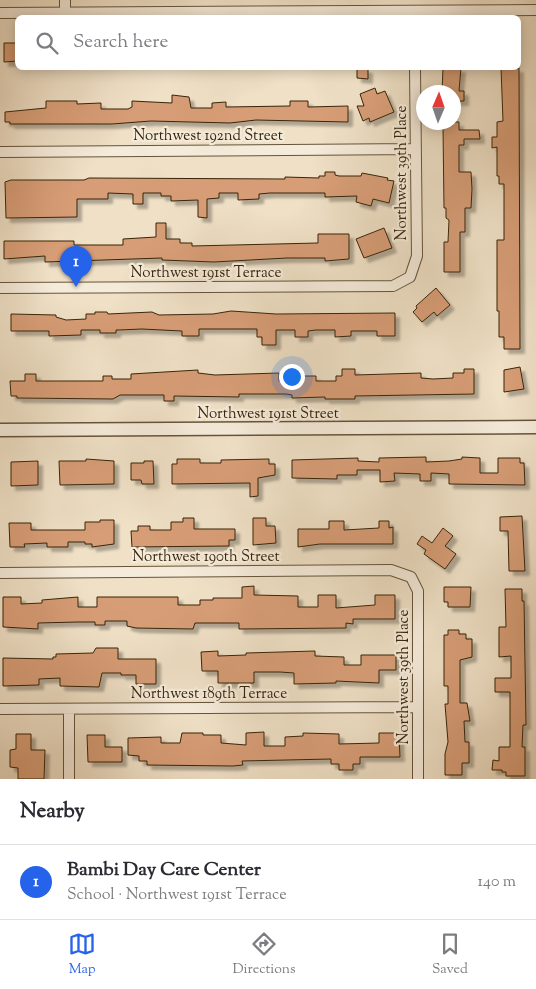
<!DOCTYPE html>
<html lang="en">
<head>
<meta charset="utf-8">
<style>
	body { margin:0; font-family:"Sorts Mill Goudy",serif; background:#f2f2f3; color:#2b2b33 }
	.compass { position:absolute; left:416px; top:85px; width:45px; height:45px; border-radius:50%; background:#fff; box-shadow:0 2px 12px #0003; rotate:2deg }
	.you { position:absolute; left:291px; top:376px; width:18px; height:18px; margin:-12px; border:4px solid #fff; border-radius:50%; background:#1a73e8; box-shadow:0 0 0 8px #1a73e833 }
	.badge { display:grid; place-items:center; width:32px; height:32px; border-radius:50%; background:#2563eb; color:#fff; font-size:16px; font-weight:700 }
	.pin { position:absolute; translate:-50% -41px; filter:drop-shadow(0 1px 2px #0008) }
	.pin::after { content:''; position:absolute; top:26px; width:18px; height:15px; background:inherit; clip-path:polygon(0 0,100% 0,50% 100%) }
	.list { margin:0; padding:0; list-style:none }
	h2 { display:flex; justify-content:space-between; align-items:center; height:65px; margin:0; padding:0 20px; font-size:21px }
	h2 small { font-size:16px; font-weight:400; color:#7c7c81 }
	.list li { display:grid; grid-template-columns:32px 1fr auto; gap:15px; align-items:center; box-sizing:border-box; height:75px; padding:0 20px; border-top:1px solid #e1e1e2 }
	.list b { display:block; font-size:19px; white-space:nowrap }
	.list p { margin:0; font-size:16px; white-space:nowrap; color:#7c7c81 }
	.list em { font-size:16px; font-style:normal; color:#7c7c81 }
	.icon { flex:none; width:28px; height:28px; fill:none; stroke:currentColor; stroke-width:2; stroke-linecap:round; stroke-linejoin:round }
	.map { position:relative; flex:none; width:536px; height:779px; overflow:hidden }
	.search { position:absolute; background:#fff; box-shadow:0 2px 12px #0003; left:15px; right:15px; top:15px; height:55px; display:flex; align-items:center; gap:12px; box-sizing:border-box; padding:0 18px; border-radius:8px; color:#7c7c81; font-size:19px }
	.sheet { height:140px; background:#fff }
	nav { display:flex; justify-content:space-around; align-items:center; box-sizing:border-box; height:70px; border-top:1px solid #e1e1e2; background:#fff; font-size:14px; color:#7c7c81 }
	nav a { display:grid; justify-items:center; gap:2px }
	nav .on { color:#2563eb }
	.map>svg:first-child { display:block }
	.building { fill:#d79d76; stroke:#37250b; filter:url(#shadow) }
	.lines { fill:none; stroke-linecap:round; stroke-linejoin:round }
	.minor-casing { stroke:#65543a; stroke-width:12 }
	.tertiary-casing { stroke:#65543a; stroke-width:15 }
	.minor { stroke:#f5ebda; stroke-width:10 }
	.tertiary { stroke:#f5ebda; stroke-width:12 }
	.labels { text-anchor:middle; stroke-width:4.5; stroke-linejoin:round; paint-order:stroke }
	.street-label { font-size:15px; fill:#37250b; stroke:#f5ebda }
</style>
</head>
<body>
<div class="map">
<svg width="536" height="779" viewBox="0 0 536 779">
	<defs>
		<filter id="shadow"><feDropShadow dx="4.5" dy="4.5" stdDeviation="1" flood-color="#0004"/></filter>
	</defs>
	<rect width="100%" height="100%" fill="#efe0c6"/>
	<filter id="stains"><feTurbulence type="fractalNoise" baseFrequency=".004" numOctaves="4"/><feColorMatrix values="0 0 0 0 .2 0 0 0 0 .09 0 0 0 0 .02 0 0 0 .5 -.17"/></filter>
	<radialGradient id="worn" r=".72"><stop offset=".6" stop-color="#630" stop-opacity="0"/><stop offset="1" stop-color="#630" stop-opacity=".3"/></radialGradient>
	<path class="building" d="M 4,43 L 18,43 L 18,61 L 4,62 Z
		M 357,68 L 368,69 L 368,79 L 357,78 Z
		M 443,68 L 461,68 L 459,91 L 464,91 L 464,101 L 454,101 L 454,92 L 442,92 Z
		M 501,68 L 519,68 L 520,349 L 504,349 L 504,337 L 499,337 L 499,311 L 497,311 L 497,240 L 504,240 L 504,184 L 499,184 L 499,176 L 497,176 L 497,147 L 492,148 L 492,137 L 497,137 L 497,122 L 503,121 Z
		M 375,88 L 377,94 L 385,91 L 394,112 L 370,122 L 369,118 L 363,121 L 357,106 L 364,106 L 360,94 Z
		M 172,95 L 189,97 L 191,108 L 212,108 L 212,103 L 226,102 L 226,107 L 290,106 L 290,101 L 308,101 L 308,107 L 348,106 L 348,122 L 256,120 L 230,123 L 151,121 L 112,124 L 10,124 L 10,122 L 5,122 L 5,112 L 46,108 L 46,101 L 77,101 L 77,104 L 101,103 L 101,109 L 128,109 L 132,107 L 132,101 L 172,103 Z
		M 445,122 L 459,122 L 459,130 L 479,130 L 480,139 L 464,139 L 464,145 L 459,145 L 459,172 L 471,172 L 472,189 L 471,208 L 465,208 L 465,232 L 460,232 L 460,272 L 444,272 L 444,242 L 448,242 L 449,220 L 446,218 L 446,208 L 444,208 L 443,128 L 445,129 Z
		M 325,172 L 335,172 L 335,175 L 339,176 L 361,176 L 362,173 L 388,178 L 387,180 L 394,181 L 389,203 L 373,199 L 371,206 L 356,202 L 357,196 L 325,197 L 325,193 L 270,193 L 259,194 L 259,199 L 238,200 L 238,193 L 219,193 L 219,198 L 207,199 L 207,218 L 198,217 L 198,200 L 171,201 L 171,196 L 161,196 L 161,193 L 143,193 L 143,204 L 133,204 L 133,194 L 108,193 L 108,199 L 77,199 L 77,217 L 6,218 L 5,182 L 11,180 L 84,180 L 89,178 L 285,179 L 285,177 L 319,178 L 319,176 L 325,176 Z
		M 156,223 L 166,223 L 166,239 L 180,239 L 180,243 L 192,243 L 192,246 L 318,243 L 318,234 L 349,234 L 349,259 L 325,261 L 325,258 L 287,258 L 214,262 L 162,260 L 162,258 L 45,262 L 45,256 L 4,259 L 4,241 L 74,241 L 74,245 L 123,245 L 123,239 L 156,237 Z
		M 384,228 L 392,248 L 364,258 L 356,239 Z
		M 436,288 L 450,305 L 437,316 L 434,312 L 422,322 L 413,312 L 417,308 L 416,306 Z
		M 231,311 L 276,314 L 395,313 L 395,336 L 377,336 L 377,331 L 351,331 L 351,336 L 335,337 L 335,330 L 316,330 L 308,331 L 308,337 L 295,337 L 295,330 L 276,330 L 276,345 L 262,345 L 262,337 L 257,337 L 257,329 L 199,329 L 199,336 L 182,336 L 182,331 L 142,329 L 119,330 L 116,330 L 116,333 L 100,333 L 100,330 L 81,330 L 81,335 L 49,336 L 49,331 L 11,331 L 11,314 L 56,315 L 56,317 L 66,320 L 86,319 L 86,314 L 95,314 L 95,312 L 107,312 L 108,314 L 152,312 L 159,315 L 213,314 Z
		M 520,367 L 524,389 L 504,392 L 504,370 Z
		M 342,369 L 355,369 L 355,375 L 421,373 L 421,378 L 433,379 L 453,378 L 453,373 L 464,373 L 464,369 L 474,369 L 474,394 L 355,396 L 355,399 L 325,399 L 325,397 L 292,398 L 292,395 L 286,394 L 239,394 L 239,397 L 174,396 L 174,401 L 164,401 L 164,395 L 120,395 L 113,399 L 17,398 L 17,396 L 11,396 L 10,381 L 25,381 L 25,374 L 36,374 L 36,381 L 103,381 L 103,376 L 112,376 L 112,379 L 131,379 L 131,374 L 198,370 L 198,373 L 215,375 L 279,373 L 279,381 L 300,381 L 300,376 L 316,376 L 316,381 L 336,381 L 336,376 L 342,376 Z
		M 426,457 L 426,462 L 449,461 L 462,459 L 462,457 L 480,458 L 480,473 L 498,473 L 498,458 L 520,458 L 520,463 L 524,463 L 525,485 L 449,484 L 449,474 L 431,473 L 431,481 L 420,481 L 420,474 L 394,473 L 395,481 L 380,482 L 380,470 L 357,470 L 357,475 L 337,475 L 337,479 L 292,478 L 292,460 L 358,458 L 358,461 L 379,462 L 379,458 Z
		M 86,459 L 114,461 L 114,484 L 60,485 L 59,461 L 86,461 Z
		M 177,459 L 200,459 L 200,463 L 221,463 L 221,460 L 269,459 L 269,464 L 275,464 L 275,475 L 258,478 L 258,496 L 250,497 L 250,483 L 172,484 L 172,464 L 177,464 Z
		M 38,461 L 38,485 L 11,486 L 11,462 Z
		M 144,461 L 153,461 L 154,484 L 142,484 L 141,480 L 131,480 L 131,463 L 144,463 Z
		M 522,516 L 525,571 L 509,571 L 508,531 L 500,531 L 500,517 Z
		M 183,518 L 194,518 L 194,529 L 235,529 L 235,540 L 229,540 L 229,546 L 132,547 L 131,531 L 138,531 L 138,526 L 150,526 L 150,530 L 171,530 L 171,522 L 183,522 Z
		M 253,518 L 266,518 L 266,526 L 275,526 L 276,543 L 253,545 Z
		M 100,520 L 114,520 L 114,544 L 92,547 L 92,544 L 85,544 L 85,542 L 68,542 L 68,547 L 47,547 L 47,543 L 24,544 L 25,547 L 10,547 L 9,523 L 31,523 L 31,530 L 85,530 L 85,522 L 100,522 Z
		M 329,521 L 344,521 L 344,530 L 379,528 L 379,521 L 389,521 L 389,528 L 393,527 L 393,544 L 320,544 L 298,547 L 298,529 L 329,529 Z
		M 443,528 L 453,536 L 445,546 L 456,554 L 445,569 L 424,554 L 426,550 L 417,544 L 422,536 L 432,543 Z
		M 254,586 L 254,595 L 298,596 L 298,607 L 318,607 L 318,595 L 336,595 L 336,608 L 375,605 L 375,595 L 395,595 L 395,619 L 353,619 L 353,624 L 346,623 L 346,628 L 239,629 L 239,623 L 195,623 L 193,629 L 136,628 L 127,626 L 127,621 L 105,621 L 105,625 L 95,625 L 95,622 L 78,622 L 38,623 L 38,629 L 3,627 L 3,597 L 21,597 L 21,604 L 42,603 L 42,600 L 78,597 L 78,607 L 97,607 L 97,597 L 178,597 L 178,605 L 200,605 L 200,600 L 213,600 L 213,598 L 242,598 L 242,587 Z
		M 444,587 L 471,587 L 470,607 L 448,607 L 448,602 L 444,602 Z
		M 505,589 L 522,589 L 522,601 L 524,601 L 526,725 L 523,725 L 522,747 L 525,747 L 525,776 L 506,776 L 506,772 L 502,772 L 502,770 L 492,770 L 493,760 L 499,761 L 499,747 L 510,747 L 510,692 L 495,692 L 495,678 L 511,678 L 511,656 L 499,657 L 499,627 L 506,627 Z
		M 448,630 L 459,630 L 459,634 L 466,634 L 466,639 L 472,639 L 472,657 L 460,660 L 460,703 L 467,703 L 470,721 L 464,721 L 465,742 L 469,742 L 469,763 L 462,763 L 462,775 L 445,775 L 445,754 L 448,742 L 445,704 L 448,704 L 448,686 L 444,686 L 444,635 L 448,635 Z
		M 96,648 L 118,648 L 118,659 L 156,659 L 156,684 L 136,684 L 136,675 L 121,675 L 121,673 L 102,673 L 99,687 L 60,686 L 60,678 L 39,679 L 39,685 L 3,686 L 3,658 L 53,659 L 53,657 L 56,657 L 56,654 L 93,653 Z
		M 218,651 L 218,656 L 246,655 L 246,653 L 315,651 L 315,656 L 344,657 L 344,665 L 361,665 L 361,655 L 396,655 L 396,670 L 379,670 L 379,683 L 336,681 L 336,683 L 294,684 L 294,673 L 280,672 L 254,672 L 254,683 L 218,683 L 218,671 L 202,671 L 201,652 Z
		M 264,732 L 264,746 L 285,746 L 285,737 L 303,736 L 303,733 L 339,734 L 339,744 L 379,743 L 379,733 L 399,733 L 400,757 L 360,757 L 360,764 L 353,764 L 353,770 L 339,770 L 339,764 L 331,764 L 331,759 L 242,761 L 243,765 L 233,766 L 147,765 L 147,761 L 139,761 L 139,756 L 128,755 L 128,738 L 161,737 L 161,743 L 180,743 L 182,733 L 203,733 L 203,735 L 221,735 L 221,743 L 246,745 L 246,733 Z
		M 16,734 L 31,734 L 31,750 L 45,750 L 44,779 L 18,779 L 18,768 L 10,767 L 10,750 L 16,749 Z
		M 87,735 L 105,735 L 105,747 L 122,747 L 122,762 L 88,762 Z"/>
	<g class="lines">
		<defs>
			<path id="minor" d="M 65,0 L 65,13
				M 0,13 L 536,10
				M 0,152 L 416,149
				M 0,288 L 393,286 L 410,277 L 417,256 L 415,68
				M 0,573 L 391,570 L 411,577 L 418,591 L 418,779
				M 0,709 L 418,707
				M 69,709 L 69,779"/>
			<path id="tertiary" d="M 0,430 L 536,427"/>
		</defs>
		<use href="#minor" class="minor-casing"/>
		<use href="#tertiary" class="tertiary-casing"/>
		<use href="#minor" class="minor"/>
		<use href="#tertiary" class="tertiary"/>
	</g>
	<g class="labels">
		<g class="street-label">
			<text x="208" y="140">Northwest 192nd Street</text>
			<text transform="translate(401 173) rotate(-90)" y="5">Northwest 39th Place</text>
			<text x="206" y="277">Northwest 191st Terrace</text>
			<text x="268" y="418">Northwest 191st Street</text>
			<text x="206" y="561">Northwest 190th Street</text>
			<text transform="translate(403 677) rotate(-90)" y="5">Northwest 39th Place</text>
			<text x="209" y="698">Northwest 189th Terrace</text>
		</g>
	</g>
	<rect width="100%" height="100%" filter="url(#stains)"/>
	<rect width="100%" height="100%" fill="url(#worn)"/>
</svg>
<svg class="compass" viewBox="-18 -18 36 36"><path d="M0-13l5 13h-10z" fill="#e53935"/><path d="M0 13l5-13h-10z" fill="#7c7c81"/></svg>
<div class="you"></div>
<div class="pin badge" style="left:76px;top:287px">1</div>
<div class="search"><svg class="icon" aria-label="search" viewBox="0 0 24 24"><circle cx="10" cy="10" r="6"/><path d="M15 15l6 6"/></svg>Search here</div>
</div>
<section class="sheet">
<h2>Nearby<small></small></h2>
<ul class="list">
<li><span class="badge">1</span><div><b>Bambi Day Care Center</b><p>School · Northwest 191st Terrace</p></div><em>140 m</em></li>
</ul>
</section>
<nav>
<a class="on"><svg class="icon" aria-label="map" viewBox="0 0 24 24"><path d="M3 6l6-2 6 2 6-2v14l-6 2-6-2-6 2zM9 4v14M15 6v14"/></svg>Map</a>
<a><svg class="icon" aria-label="directions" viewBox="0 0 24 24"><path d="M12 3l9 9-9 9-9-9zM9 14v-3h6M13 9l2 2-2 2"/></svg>Directions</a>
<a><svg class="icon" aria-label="saved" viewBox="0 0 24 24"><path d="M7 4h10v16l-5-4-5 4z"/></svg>Saved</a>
</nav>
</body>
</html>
